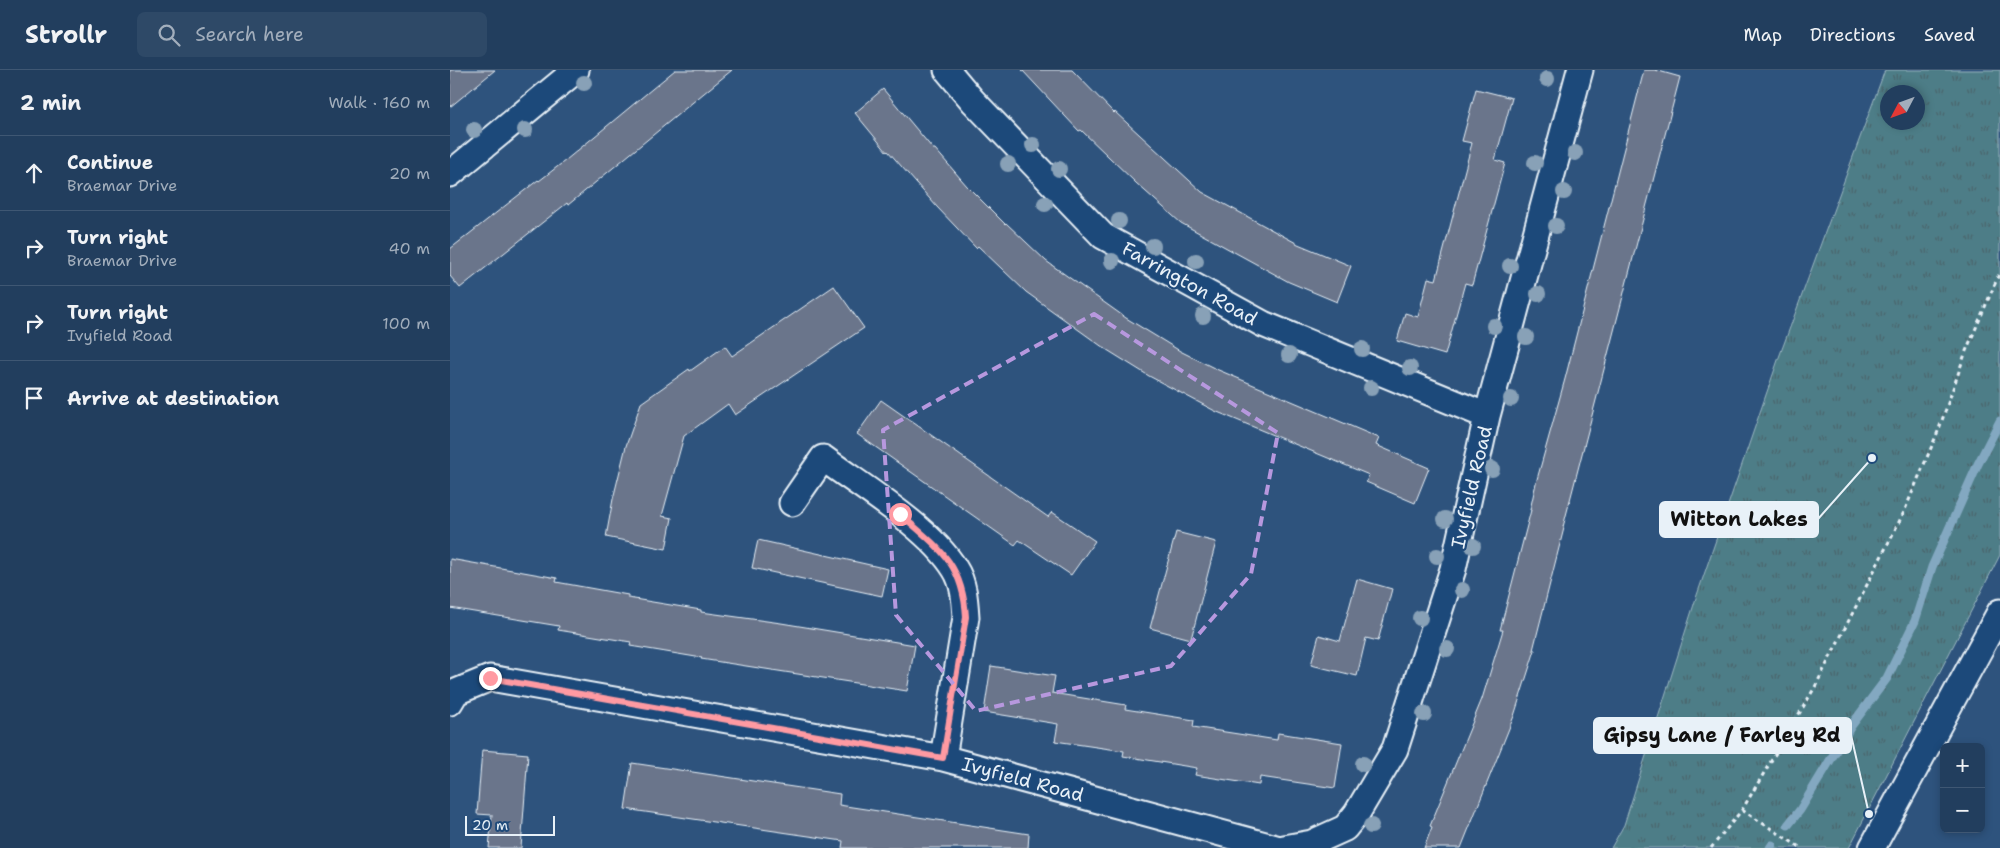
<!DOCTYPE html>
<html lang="en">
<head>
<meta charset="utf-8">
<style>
	body { margin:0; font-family:"Shantell Sans",sans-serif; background:#2e4967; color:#f1f3f6 }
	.controls { position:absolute; right:15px; bottom:15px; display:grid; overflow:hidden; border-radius:8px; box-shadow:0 2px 8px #0003 }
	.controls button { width:45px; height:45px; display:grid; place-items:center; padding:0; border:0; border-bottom:1px solid #3f5773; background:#223e5e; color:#f1f3f6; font:25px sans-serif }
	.compass { position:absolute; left:1430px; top:15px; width:45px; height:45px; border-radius:50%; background:#223e5e; box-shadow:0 2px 8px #0003; rotate:229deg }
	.scale { position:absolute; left:15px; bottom:12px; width:90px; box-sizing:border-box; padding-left:5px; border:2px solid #e8f1f8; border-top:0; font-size:14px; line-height:18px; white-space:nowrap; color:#e8f1f8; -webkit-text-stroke:4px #1f4a7a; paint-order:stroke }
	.stop { position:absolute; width:15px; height:15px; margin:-11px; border:4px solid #ff9aa2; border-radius:50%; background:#fff }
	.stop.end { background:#ff9aa2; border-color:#fff; box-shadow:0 1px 5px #0008 }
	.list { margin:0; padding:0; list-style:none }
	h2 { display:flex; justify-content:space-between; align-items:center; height:65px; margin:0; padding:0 20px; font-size:21px }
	h2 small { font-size:16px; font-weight:400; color:#a2aebc }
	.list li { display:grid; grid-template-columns:32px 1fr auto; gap:15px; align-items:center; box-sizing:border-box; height:75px; padding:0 20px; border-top:1px solid #3f5773 }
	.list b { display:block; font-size:19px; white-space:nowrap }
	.list p { margin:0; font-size:16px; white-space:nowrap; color:#a2aebc }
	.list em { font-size:16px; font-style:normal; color:#a2aebc }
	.icon { flex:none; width:28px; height:28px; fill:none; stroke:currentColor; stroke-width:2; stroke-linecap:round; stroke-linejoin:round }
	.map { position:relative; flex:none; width:1550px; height:778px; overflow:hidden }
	header { display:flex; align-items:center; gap:30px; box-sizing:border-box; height:70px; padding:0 25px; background:#223e5e; border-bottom:1px solid #3f5773 }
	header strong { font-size:24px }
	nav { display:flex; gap:28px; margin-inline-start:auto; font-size:18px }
	.search { width:350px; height:45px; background:#2e4967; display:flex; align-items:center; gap:12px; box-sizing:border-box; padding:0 18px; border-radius:8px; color:#a2aebc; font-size:19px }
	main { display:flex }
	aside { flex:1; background:#223e5e }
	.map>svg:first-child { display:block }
	.park { fill:url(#park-tufts); stroke:#9bb7c0; fill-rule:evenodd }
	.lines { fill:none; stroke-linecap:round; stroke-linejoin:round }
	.stream { stroke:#83a8c1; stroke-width:9 }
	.building { fill:#6b758b; stroke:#e8f1f8 }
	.minor-casing { stroke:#e8f1f8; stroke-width:29 }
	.path { stroke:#e8f1f8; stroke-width:3; stroke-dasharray:4 4; stroke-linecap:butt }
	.minor { stroke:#1f4a7a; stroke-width:25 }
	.tree { fill:#88a1b7 }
	.route { stroke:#ff9aa2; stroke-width:6 }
	.marked { fill:none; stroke:#b798de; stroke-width:4; stroke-dasharray:10 6; stroke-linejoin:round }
	.labels { text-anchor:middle; stroke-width:4.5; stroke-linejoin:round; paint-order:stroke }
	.street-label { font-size:19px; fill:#e8f1f8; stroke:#1f4a7a }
	.leader { fill:none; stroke:#e8f1f8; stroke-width:2 }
	.callout-dot { fill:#e8f1f8; stroke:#1f4a7a; stroke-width:2 }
	.callout { fill:#e8f1f8; stroke:#e8f1f8; stroke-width:2 }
	.callout-label { font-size:20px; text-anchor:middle; font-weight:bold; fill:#111 }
</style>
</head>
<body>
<header>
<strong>Strollr</strong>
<div class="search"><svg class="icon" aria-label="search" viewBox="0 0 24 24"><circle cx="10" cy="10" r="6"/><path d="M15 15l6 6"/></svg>Search here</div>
<nav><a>Map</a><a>Directions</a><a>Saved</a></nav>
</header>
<main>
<aside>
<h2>2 min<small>Walk · 160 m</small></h2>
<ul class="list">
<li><svg class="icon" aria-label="ahead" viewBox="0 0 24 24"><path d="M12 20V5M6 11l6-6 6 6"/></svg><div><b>Continue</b><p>Braemar Drive</p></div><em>20 m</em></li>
<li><svg class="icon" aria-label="right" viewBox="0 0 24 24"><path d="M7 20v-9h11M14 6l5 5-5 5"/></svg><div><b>Turn right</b><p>Braemar Drive</p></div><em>40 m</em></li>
<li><svg class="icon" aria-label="right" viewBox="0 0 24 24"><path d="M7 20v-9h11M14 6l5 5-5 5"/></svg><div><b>Turn right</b><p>Ivyfield Road</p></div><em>100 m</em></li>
<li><svg class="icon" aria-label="arrive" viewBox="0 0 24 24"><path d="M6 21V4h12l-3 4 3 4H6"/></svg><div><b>Arrive at destination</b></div></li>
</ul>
</aside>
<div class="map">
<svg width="1550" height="778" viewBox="0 0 1550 778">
	<defs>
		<pattern id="park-tufts" width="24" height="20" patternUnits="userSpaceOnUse" patternTransform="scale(1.25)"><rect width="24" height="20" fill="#4e7d87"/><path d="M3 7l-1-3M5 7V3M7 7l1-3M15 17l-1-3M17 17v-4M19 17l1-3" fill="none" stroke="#4a656c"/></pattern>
	</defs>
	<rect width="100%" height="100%" fill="#2e537d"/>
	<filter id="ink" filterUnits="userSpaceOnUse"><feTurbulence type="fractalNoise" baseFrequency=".02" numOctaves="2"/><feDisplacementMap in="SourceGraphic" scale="10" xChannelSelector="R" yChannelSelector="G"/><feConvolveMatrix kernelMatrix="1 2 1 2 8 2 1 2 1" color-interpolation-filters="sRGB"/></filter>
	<g filter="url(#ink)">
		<path class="park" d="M 1435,0 L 1550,0 L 1550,485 L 1399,778 L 1161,778 L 1174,755 L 1246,528 L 1328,290 ZM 1438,22 L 1468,22 L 1468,52 L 1438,52 Z"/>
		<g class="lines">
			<path class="stream" d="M 1338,755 L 1350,740 L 1401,656 L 1437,608 L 1465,551 L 1482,497 L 1528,394 L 1550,351
				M 1320,778 L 1322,775"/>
		</g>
		<path class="building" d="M 0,0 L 45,0 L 0,37 Z
			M 225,0 L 282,0 L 118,135 L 117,133 L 10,218 L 0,206 L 0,179 L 88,110 L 89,111 L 116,90 Z
			M 572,0 L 622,0 L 664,43 L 665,42 L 752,122 L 848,174 L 901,196 L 887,232 L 839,212 L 731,153 L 686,113 L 631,60 L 629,61 Z
			M 1194,0 L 1205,0 L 1230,7 L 1113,457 L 1114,458 L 1083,580 L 1085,580 L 1064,646 L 1011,778 L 974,778 L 982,757 L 980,756 L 1032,629 L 1053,560 L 1050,560 L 1081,440 L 1080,440 L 1086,413 L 1115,309 Z
			M 433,19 L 483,79 L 485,79 L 517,116 L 555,154 L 556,153 L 596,191 L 676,248 L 730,281 L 766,299 L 929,368 L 926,375 L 979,398 L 965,433 L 916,412 L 919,405 L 765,341 L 699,306 L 654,278 L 576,222 L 528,176 L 526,178 L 487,137 L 438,81 L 437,82 L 405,43 Z
			M 1026,19 L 1062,28 L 1045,90 L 1055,93 L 1022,215 L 1015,213 L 995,285 L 947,271 L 955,243 L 968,247 L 978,208 L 986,210 L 1022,73 L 1012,71 Z
			M 384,216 L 414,258 L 285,345 L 278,334 L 234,366 L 212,446 L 222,448 L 216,479 L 156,467 L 163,429 L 176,376 L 191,333 L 239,299 L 240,301 L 275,276 L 282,286 Z
			M 431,330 L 598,447 L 602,442 L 645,471 L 621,505 L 569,470 L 565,475 L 407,364 Z
			M 726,462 L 766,472 L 741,569 L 700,558 Z
			M 308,470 L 438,499 L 432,526 L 302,498 Z
			M 0,489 L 107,508 L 106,512 L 178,525 L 178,528 L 251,540 L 251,542 L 331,553 L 465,575 L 457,621 L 251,589 L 252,588 L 180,576 L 181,572 L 108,560 L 109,556 L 0,538 Z
			M 907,509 L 942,519 L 928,571 L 916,568 L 907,606 L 861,595 L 869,565 L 890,571 Z
			M 541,596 L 605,606 L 602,623 L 676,635 L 675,639 L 744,650 L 743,657 L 827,670 L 828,663 L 892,673 L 885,718 L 810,707 L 809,715 L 745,705 L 747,698 L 673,686 L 674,681 L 605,671 L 608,654 L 534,642 Z
			M 32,680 L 78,684 L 71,778 L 39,778 L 42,745 L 27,744 Z
			M 182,693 L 390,724 L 389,735 L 579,764 L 578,778 L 392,778 L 393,771 L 175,739 Z"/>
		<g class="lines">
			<defs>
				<path id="minor" d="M 497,0 L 523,31 L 653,166 L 813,254 L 1037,346
					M 0,104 L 126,0
					M 342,433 L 373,388 C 412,417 480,458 505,499 C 514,513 515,531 516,547 L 493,688
					M 0,632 L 6,622 L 40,608 L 493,688 L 826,778
					M 834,778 L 862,773 L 895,758 L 907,743 L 945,679 L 1003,499 L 1037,346 L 1130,0
					M 1422,778 L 1550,542"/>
			</defs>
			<use href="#minor" class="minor-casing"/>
			<path class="path" d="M 1292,740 L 1351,778
				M 1261,778 L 1292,740 L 1365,617 L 1454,442 L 1489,359 L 1516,281 L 1550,202"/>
			<use href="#minor" class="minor"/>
		</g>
		<g class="tree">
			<circle cx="1097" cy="9" r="8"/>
			<circle cx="134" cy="13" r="8"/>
			<circle cx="24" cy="60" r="8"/>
			<circle cx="75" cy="60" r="8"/>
			<circle cx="583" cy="75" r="8"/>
			<circle cx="1125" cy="83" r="8"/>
			<circle cx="1085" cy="93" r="8"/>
			<circle cx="558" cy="94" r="8"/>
			<circle cx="609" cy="99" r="8"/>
			<circle cx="1114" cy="122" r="8"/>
			<circle cx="595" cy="134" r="8"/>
			<circle cx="669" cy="151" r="8"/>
			<circle cx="1106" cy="156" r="8"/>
			<circle cx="703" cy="176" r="8"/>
			<circle cx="662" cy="191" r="8"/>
			<circle cx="746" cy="191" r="8"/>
			<circle cx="1060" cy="196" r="8"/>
			<circle cx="1088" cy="224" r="8"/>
			<circle cx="753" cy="246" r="8"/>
			<circle cx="1044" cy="256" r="8"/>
			<circle cx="1076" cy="267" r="8"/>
			<circle cx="912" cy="279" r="8"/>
			<circle cx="839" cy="285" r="8"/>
			<circle cx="960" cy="298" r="8"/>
			<circle cx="921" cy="318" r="8"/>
			<circle cx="1061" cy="329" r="8"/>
			<circle cx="1042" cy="399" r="8"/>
			<circle cx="995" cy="449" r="8"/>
			<circle cx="1023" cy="476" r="8"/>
			<circle cx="987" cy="486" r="8"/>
			<circle cx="1012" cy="520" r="8"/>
			<circle cx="970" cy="548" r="8"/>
			<circle cx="997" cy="579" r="8"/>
			<circle cx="974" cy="644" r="8"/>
			<circle cx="913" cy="694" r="8"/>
			<circle cx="921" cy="756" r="8"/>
		</g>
	</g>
	<g class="lines" filter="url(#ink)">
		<path class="route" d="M 40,608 L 493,688 L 516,547 C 513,493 488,477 450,444"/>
	</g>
	<path class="marked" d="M 644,244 L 828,363 L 801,504 L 721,596 L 526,641 L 446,545 L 433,360 Z"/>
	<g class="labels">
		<g class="street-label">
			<text transform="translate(740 213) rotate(29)" y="7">Farrington Road</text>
			<text transform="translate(1021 417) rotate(-77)" y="7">Ivyfield Road</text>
			<text transform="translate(573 709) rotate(15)" y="7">Ivyfield Road</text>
		</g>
	</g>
	<path class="leader" d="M1422 388L1368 449M1419 744L1401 665"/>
	<g class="callout-dot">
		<circle cx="1422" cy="388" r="5"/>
		<circle cx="1419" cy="744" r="5"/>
	</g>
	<g class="callout">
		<rect x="1210" y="432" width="158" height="35" rx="5"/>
		<rect x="1144" y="648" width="257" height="35" rx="5"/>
	</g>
	<g class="callout-label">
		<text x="1289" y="456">Witton Lakes</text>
		<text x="1272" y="672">Gipsy Lane / Farley Rd</text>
	</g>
</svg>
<div class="controls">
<button>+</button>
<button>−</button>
</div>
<svg class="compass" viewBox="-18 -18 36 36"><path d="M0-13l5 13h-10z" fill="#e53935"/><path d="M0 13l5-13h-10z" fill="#a2aebc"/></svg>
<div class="scale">20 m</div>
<div class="stop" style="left:450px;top:444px"></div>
<div class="stop end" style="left:40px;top:608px"></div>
</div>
</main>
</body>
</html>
